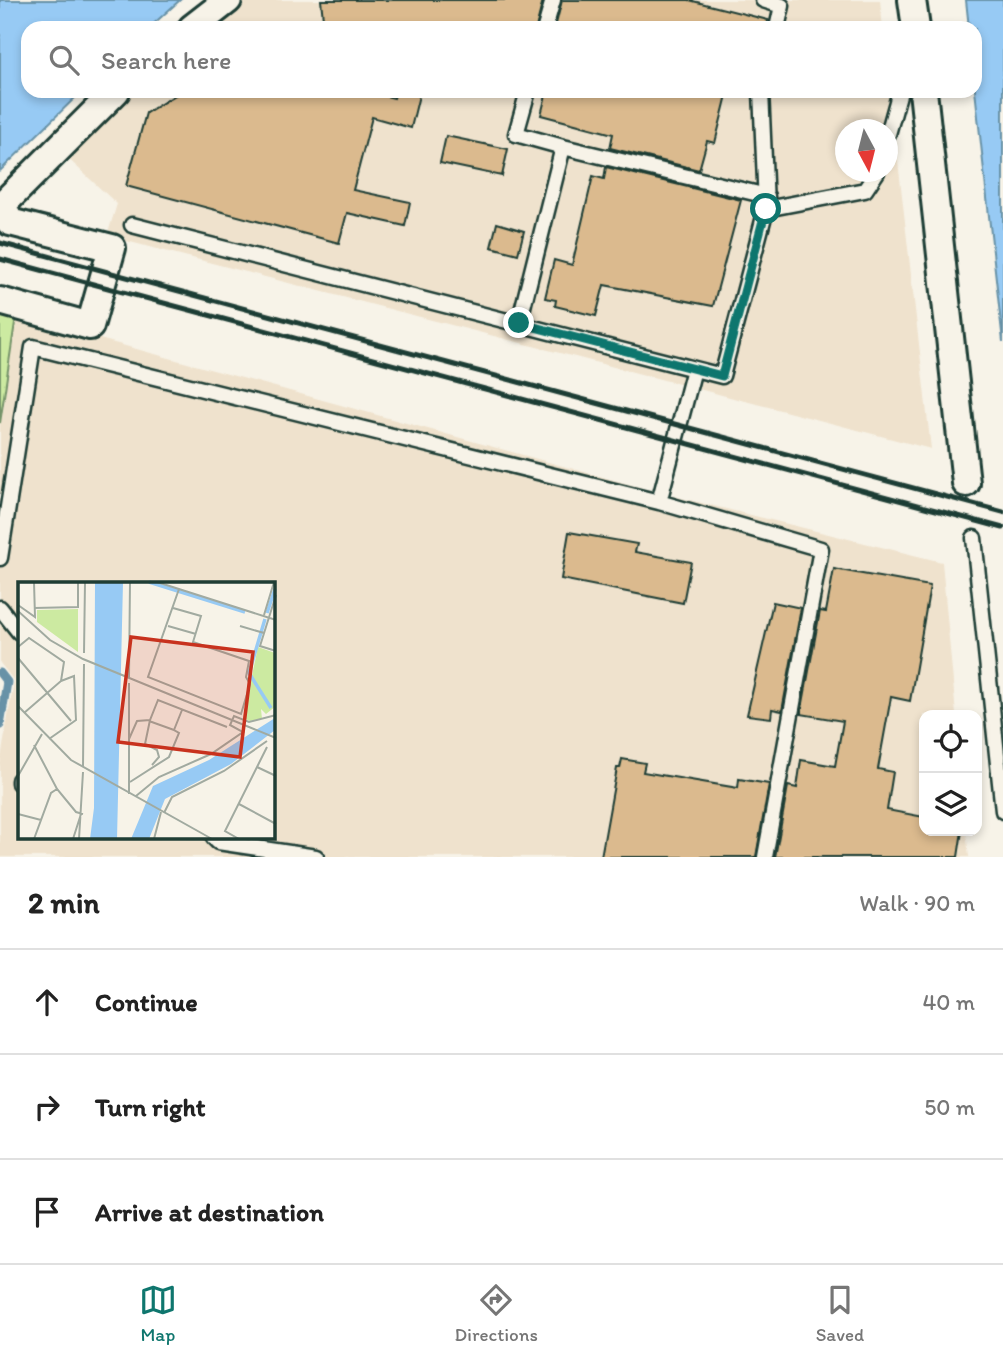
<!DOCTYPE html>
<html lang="en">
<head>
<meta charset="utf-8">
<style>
	body { margin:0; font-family:Itim,sans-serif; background:#f6f6f6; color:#222 }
	.controls { position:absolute; right:21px; bottom:21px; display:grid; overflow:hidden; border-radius:14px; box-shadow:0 4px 10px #0003 }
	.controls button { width:63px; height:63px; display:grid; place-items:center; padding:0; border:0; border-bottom:2px solid #e0e0e0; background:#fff; color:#222; font:35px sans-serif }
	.compass { position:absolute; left:835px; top:119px; width:63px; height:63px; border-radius:50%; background:#fff; box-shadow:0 4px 10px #0003; rotate:173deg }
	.stop { position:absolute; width:21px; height:21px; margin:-16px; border:5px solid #0f766e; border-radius:50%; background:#fff }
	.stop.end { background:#0f766e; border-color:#fff; box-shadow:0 2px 7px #0008 }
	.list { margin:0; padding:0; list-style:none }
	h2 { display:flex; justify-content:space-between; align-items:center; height:91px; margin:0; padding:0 28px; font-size:30px }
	h2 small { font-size:23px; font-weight:400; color:#767676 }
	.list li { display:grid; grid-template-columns:46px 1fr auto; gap:21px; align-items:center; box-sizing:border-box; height:105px; padding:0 28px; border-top:2px solid #e0e0e0 }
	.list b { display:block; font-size:26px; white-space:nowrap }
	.list em { font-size:23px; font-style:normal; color:#767676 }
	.icon { flex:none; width:38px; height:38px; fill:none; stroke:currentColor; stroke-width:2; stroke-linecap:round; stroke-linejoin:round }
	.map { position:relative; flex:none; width:1003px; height:857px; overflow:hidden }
	.search { position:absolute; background:#fff; box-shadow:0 4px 10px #0003; left:21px; right:21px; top:21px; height:77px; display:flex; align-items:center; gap:18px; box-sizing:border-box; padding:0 24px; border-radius:21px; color:#767676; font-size:26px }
	.sheet { height:406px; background:#fff }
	nav { display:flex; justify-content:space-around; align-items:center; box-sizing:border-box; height:98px; border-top:2px solid #e0e0e0; background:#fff; font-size:19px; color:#767676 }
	nav a { display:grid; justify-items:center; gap:4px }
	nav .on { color:#0f766e }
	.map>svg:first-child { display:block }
	.built { fill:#efe2cd; fill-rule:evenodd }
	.green { fill:#cceaa1; stroke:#76946a; stroke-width:2 }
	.water { fill:#97caf4; stroke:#6792a7; stroke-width:2 }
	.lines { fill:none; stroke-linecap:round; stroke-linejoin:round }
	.stream { stroke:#6792a7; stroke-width:9 }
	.building { fill:#dbba8e; stroke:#1f3d34; stroke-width:2 }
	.service-casing { stroke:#1f3d34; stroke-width:19 }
	.minor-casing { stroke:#1f3d34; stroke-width:32 }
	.service { stroke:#f7f3e8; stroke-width:14 }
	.minor { stroke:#f7f3e8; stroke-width:26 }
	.rail { stroke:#1f3d34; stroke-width:5 }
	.route { stroke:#0f766e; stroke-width:9 }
	.inset-river { fill:none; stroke:#97caf4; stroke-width:3.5 }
	.inset-road { fill:none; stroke:#a1aaa0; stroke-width:2 }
	.view { fill:#c8321e; fill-opacity:0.15; stroke:#c8321e; stroke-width:3.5 }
	.inset-edge { fill:none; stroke:#1f3d34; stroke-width:3.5 }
</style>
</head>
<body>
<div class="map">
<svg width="1003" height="857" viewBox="0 0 1003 857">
	<rect width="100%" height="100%" fill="#f7f3e8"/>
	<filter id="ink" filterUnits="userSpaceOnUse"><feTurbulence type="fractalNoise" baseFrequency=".0143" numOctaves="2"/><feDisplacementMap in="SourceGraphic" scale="14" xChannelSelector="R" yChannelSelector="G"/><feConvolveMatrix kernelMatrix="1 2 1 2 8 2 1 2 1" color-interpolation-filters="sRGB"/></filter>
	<g filter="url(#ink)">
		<path class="built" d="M 239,0 L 880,0 L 883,28 L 204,28 Z
			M 128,91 L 890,91 L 931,449 L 107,236 L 117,204 L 63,154 ZM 846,130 L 888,130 L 888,172 L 846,172 Z
			M 16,316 L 661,493 L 942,562 L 956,715 L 924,715 L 924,831 L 966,831 L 969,857 L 0,857 L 0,764 L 14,681 L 0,663 L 0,423 ZM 19,584 L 273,584 L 273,838 L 19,838 Z"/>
		<path class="green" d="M 0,311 L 16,316 L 0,423 Z"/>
		<path class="water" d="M 0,0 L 180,0 L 149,28 L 28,28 L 28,91 L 82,91 L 0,171 Z
			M 966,0 L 1003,0 L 1003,342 L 975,90 L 975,28 L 969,28 Z"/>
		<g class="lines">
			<path class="stream" d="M 0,673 L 7,682 L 0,725"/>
		</g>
		<path class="building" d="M 321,0 L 543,0 L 536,28 L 324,28 Z
			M 562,0 L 689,0 L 768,20 L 767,28 L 555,28 Z
			M 182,91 L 366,91 L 394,98 L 396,91 L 420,91 L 411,128 L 372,117 L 353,190 L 410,202 L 405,226 L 347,213 L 339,243 L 126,186 L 146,113 Z
			M 547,91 L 728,91 L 715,143 L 707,141 L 699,170 L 610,148 L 613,134 L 541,115 Z
			M 446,136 L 508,149 L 502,176 L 440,163 Z
			M 606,167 L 741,200 L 713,306 L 604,285 L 596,316 L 555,306 L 556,300 L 545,298 L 554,260 L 572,265 L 593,176 L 604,179 Z
			M 497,223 L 524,231 L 518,254 L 491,247 Z
			M 569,532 L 637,544 L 635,552 L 691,562 L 683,603 L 561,579 Z
			M 834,569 L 930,586 L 910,701 L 891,697 L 878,769 L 893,772 L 887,810 L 924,817 L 924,831 L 962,831 L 958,857 L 775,857 L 788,786 L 797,788 L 801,760 L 835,766 L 843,721 L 801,714 L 820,611 L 826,612 Z
			M 773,602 L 801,608 L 782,711 L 772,709 L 771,718 L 747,715 Z
			M 622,759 L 645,763 L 643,772 L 738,788 L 739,779 L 769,784 L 756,857 L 601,857 L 617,768 L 620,768 Z"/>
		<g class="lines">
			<defs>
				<path id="service" d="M 763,0 L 782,6 L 777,28
					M 545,28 L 553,0
					M 761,91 L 766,205
					M 888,134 L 900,91
					M 563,147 L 767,196
					M 132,225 L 722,376 L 766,209 L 865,190 L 877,172
					M 519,323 L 563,147 L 516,134 L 528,91
					M 659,502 L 694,369
					M 974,538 L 1003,811
					M 0,558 L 33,347 L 659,502 L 821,549 L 765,857
					M 0,608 L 19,632
					M 19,780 L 19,783
					M 214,838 L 218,842 L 316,857"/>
				<path id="minor" d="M 912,0 L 916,28
					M 192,28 L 228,0
					M 923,91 L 966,483
					M 0,301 L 90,326 L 112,248 L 10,222 L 2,205 L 116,91"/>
			</defs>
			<use href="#service" class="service-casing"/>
			<use href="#minor" class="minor-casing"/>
			<use href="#service" class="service"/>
			<use href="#minor" class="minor"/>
			<path class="rail" d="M 0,243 L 1003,512
				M 0,259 L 1003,528"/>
		</g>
	</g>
	<g class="lines" filter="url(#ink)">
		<path class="route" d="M 519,323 L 722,376 L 766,209"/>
	</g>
	<g transform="translate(18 582)">
		<rect width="257" height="257" fill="#f7f3e8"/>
		<path d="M 60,27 L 60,70 L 19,40 L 19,28 ZM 240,65 L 257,71 L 258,124 L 248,132 L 243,127 L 244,137 L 232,139 L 225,136 Z" fill="#cceaa1"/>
		<path d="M 77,0 L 105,0 L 99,257 L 72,257 L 76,226 ZM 257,136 L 257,148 L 213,182 L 147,217 L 131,257 L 113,257 L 135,204 L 191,178 Z" fill="#97caf4"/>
		<path class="inset-river" d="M 131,0 L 227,30M 249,31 L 257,7M 247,37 L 231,91 L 253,126"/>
		<path class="inset-road" d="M 139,0 L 258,38M 258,13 L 242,64 L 258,69M 0,23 L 17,35 L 16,0M 16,26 L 60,25 L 60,0M 155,26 L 183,34 L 175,60 L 231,79 L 228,95 L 232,102 L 223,132 L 130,95 L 161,7M 0,29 L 32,58 L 65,77 L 258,156M 246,33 L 256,0M 150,44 L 178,52M 222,44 L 246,51M 0,65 L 11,56 L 46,80 L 43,99 L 6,131M 66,71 L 67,0M 0,76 L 53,139M 111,95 L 112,0M 111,101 L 111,212M 0,124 L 53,178 L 194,257M 132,138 L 127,162 L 139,168 L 141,175 L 134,183M 131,139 L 156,148M 31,157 L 58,138 L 56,94 L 43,99M 111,157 L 119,139 L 132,138 L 140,118 L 209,145M 16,163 L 39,207 L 58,230 L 65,232M 65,185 L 66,82M 239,185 L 258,194M 0,194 L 24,152M 112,200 L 151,175 L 161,151 L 156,148 L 164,128M 118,214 L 141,195 L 193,172 L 225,150 L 212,143 L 216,134 L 231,140 L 258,133M 221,222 L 258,242M 146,231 L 154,215 L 206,189 L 249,159M 0,232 L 23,238M 16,257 L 33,211 L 39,207M 55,257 L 63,232M 61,257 L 65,190M 136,257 L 143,230M 221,257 L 207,249 L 249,165"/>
		<path class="view" d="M 113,55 L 235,70 L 222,175 L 100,160 Z"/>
		<rect width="257" height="257" class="inset-edge"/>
	</g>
</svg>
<div class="controls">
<button><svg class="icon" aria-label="locate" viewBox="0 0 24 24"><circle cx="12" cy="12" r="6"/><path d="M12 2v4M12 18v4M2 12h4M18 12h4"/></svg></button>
<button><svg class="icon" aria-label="layers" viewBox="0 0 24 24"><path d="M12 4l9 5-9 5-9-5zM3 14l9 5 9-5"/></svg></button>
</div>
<svg class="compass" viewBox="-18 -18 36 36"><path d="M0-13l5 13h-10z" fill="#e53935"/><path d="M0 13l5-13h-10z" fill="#767676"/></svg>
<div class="stop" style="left:766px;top:209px"></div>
<div class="stop end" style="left:519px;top:323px"></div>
<div class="search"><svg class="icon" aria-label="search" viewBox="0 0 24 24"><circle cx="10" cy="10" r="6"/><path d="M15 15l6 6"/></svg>Search here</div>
</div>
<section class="sheet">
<h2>2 min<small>Walk · 90 m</small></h2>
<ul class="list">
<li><svg class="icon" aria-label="ahead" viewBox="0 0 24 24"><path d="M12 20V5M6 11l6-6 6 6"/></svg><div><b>Continue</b></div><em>40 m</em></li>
<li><svg class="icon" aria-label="right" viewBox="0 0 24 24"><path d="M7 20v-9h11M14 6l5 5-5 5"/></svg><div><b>Turn right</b></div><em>50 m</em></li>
<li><svg class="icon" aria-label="arrive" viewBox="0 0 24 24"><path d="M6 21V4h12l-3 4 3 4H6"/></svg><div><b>Arrive at destination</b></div></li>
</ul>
</section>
<nav>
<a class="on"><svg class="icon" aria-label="map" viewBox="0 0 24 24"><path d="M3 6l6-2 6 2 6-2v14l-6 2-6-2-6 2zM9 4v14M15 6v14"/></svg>Map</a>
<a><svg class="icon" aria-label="directions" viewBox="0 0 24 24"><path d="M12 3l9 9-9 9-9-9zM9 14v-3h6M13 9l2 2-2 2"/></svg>Directions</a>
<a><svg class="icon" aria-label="saved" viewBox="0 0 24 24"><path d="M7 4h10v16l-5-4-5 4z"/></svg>Saved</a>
</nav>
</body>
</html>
